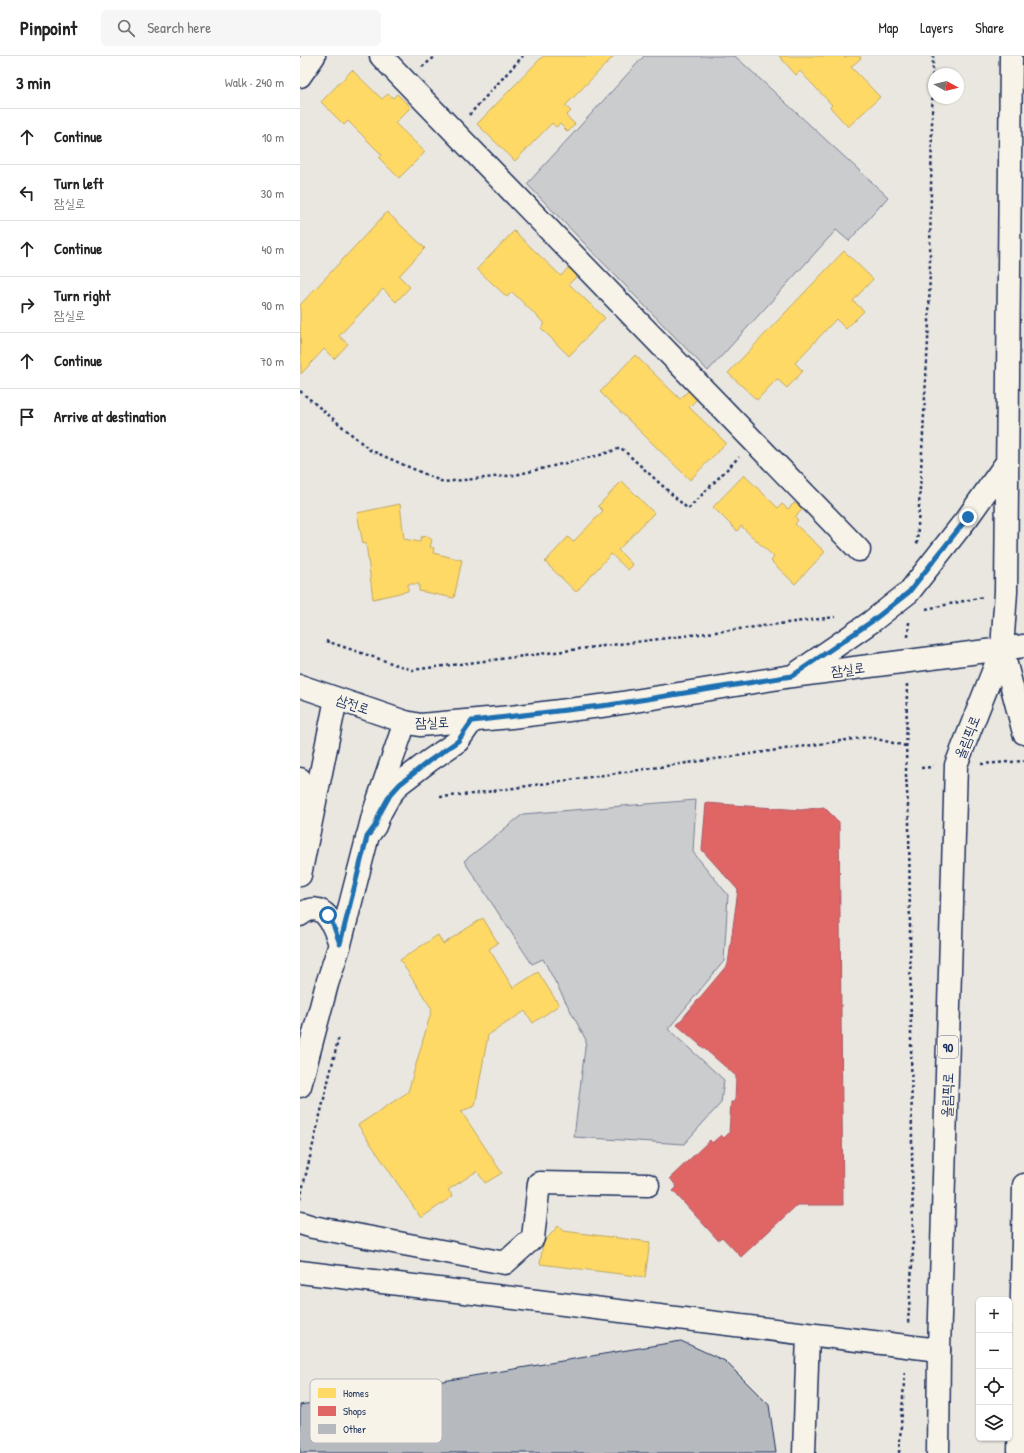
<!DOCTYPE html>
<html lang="en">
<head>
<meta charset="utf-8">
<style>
	body { margin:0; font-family:"Patrick Hand","Poor Story",sans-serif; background:#f6f6f6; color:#222 }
	.controls { position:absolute; right:12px; bottom:12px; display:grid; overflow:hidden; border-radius:6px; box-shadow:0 1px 3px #0004 }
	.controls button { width:36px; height:36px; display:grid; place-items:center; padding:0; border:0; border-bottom:1px solid #e0e0e0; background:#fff; color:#222; font:20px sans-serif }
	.compass { position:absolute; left:628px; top:12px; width:36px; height:36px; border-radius:50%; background:#fff; box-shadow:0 1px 3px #0004; rotate:98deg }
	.stop { position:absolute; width:12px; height:12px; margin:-9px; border:3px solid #1f6fb2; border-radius:50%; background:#fff }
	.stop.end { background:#1f6fb2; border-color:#fff; box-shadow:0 1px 4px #0008 }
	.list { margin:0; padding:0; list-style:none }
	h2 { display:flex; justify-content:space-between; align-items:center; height:52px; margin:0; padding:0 16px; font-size:17px }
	h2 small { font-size:13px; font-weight:400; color:#767676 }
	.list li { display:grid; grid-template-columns:26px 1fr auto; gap:12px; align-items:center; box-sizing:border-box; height:56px; padding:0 16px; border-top:1px solid #e0e0e0 }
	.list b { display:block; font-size:15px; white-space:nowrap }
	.list p { margin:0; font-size:13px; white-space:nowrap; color:#767676 }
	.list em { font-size:13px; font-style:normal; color:#767676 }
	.icon { flex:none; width:22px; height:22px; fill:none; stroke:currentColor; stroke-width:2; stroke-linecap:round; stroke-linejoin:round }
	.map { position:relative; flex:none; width:724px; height:1397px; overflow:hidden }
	header { display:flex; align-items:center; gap:24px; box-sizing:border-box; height:56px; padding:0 20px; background:#fff; border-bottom:1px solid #e0e0e0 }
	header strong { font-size:19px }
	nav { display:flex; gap:22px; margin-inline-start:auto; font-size:14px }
	.search { width:280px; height:36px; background:#f6f6f6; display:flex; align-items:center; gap:10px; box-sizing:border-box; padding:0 14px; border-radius:6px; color:#767676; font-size:15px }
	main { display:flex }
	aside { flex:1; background:#fff }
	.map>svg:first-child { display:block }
	.green { fill:#cbcccd; stroke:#737e96 }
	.homes { fill:#ffd966; stroke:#bba664 }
	.shops { fill:#e06666; stroke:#a55664 }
	.building { fill:#b6babf; stroke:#1b2f5e }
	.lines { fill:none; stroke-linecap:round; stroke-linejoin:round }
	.minor-casing { stroke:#1b2f5e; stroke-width:25 }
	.major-casing { stroke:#1b2f5e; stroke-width:25 }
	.path { stroke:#1b2f5e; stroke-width:2.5; stroke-dasharray:3 3; stroke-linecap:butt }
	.minor { stroke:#f7f3e8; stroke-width:22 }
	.major { stroke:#f7f3e8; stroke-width:22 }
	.route { stroke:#1f6fb2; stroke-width:5 }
	.labels { text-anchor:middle; stroke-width:4; stroke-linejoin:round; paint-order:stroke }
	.shield { fill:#f7f3e8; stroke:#5d6a87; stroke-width:1 }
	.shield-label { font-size:13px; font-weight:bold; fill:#1b2f5e }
	.street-label { font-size:14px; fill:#1b2f5e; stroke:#f7f3e8 }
	.key { fill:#f7f3e8; stroke:#b5b8bf; stroke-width:1 }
	.key-label { font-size:11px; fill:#1b2f5e }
</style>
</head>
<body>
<header>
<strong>Pinpoint</strong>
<div class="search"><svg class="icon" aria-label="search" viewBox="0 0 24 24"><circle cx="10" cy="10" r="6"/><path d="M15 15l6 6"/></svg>Search here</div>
<nav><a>Map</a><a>Layers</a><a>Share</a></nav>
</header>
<main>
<aside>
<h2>3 min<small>Walk · 240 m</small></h2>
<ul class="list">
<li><svg class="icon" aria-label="ahead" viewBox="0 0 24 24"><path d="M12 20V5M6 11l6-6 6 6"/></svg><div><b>Continue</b></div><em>10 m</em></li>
<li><svg class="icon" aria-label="left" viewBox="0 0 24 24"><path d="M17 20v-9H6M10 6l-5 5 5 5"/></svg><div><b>Turn left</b><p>잠실로</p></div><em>30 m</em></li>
<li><svg class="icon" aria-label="ahead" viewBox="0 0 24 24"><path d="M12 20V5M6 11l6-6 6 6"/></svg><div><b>Continue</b></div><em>40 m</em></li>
<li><svg class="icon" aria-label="right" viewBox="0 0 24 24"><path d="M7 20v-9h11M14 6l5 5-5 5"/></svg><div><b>Turn right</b><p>잠실로</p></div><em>90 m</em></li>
<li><svg class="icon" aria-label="ahead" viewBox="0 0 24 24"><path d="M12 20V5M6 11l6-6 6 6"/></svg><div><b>Continue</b></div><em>70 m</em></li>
<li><svg class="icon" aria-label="arrive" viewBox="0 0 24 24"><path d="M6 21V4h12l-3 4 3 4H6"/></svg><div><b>Arrive at destination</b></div></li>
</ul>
</aside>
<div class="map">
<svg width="724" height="1397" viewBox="0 0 724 1397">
	<rect width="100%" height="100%" fill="#eae7e0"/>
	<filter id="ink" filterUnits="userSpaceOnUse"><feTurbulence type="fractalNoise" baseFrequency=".025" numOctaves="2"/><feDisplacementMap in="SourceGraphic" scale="8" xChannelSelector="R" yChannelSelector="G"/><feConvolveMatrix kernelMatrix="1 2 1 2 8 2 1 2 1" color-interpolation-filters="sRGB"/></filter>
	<g filter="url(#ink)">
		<path class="green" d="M 344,0 L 435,0 L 588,141 L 549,185 L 536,174 L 408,315 L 227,128 Z
			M 396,744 L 393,796 L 428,839 L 424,905 L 368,973 L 424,1024 L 421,1047 L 384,1088 L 274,1081 L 286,984 L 243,903 L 232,908 L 164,805 L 223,758 Z"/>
		<path class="homes" d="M 243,0 L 314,0 L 265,50 L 271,55 L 266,60 L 275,68 L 268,76 L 260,68 L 256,71 L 252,67 L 215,105 L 177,68 Z
			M 479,0 L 543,0 L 545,2 L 546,0 L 560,0 L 561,2 L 551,11 L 580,41 L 548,71 L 530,51 L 532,49 L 500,15 L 496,19 Z
			M 52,14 L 82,43 L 88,38 L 93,42 L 97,38 L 111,51 L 95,67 L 125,96 L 99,122 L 79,102 L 82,99 L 48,65 L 44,69 L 21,46 Z
			M 87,156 L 125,192 L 99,220 L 110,231 L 96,246 L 83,233 L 39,280 L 48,288 L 34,303 L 24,293 L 1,318 L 0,249 Z
			M 214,175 L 261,220 L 268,212 L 274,215 L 277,220 L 269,228 L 305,262 L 269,300 L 241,272 L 245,268 L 212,236 L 207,241 L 177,213 Z
			M 544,195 L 573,223 L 553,245 L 564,255 L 546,273 L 536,263 L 495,307 L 503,315 L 487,332 L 477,323 L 457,344 L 428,317 Z
			M 335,299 L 380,343 L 388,335 L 394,337 L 397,343 L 389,351 L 426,387 L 390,424 L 300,336 Z
			M 444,419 L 478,452 L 482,448 L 488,453 L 494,447 L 500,450 L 502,454 L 495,461 L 498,464 L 495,468 L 525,496 L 495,528 L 471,505 L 474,501 L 441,470 L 437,475 L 413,451 Z
			M 322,425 L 354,457 L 318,494 L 333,509 L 328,514 L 311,498 L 276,536 L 245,506 L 268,481 L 273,486 L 303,455 L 298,450 Z
			M 100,448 L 104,483 L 120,486 L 121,481 L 127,480 L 132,484 L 130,491 L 134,492 L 133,497 L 162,504 L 154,542 L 119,535 L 119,528 L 108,528 L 108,535 L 73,543 L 66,487 L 63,488 L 57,457 Z
			M 183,862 L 198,887 L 189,893 L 213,932 L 238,916 L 259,949 L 233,967 L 225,955 L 188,979 L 175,1050 L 161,1055 L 202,1117 L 185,1127 L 177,1115 L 148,1134 L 153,1140 L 121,1162 L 58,1069 L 108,1036 L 132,953 L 100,904 L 138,879 L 143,888 Z
			M 258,1170 L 263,1175 L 350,1186 L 345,1221 L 240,1208 L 243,1187 Z"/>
		<path class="shops" d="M 406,747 L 501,754 L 524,751 L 539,766 L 543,1149 L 497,1149 L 441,1201 L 422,1181 L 418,1184 L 373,1135 L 377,1131 L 370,1122 L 410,1084 L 412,1087 L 421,1079 L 424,1082 L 429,1077 L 431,1046 L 435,1046 L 436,1020 L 377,969 L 428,908 L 438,834 L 402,794 Z"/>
		<path class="building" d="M 381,1285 L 425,1305 L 469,1349 L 476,1397 L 0,1397 L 0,1349 Z"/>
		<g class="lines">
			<defs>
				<path id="minor" d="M 81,0 L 559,494
					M 0,20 L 14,0
					M 702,593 L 724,590
					M 0,819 L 36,643
					M 0,859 C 24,841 34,870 40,888
					M 0,1030 L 27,928 L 40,888 L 74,756 L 105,666
					M 0,1167 L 13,1171 L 205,1207 L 233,1182 L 239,1127 L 348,1129
					M 0,1216 L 639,1294
					M 504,1397 L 508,1278"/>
				<path id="major" d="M 702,593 L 724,677
					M 494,619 L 571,566 L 609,536 L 668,461 L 707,406
					M 0,630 L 105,666 L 120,669 L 211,661 L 309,649 L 492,620 L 702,593
					M 0,723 L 5,746 L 8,778
					M 67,781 L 75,770 L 80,757 L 90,739 L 99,728 L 129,705 L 158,685 L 172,665
					M 638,1397 L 639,1294 L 656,709 L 702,593 L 706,536 L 711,0
					M 719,1397 L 724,1129"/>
			</defs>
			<use href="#minor" class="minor-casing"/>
			<use href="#major" class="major-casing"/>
			<path class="path" d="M 122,11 L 136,0
				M 169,59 L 223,0
				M 0,335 L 70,394 L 143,426 L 215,419 L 300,399 L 321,392 L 388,453 L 439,401
				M 617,488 L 629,266 L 633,0
				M 626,553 L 683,541
				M 608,581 L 609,566
				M 26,585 L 112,614 L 535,561
				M 607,628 L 606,719 L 609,766 L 613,1195 L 608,1267
				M 681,708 L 724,705
				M 621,712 L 634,711
				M 140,741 L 172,738 L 568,681 L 606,690
				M 0,1143 L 39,980
				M 599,1397 L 605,1314"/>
			<use href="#minor" class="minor"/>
			<use href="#major" class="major"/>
		</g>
	</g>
	<g class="lines" filter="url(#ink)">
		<path class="route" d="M 28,859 L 34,871 L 40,888 L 67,781 L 75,770 L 80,757 L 90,739 L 100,728 L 129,705 L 158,685 L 172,665 L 309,649 L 492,620 L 571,566 L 609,536 L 668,461"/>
	</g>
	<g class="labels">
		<rect class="shield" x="638" y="980" width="20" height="22" rx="3"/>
		<g class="shield-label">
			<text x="648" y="996">90</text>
		</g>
		<g class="street-label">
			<text transform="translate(548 613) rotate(-7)" y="5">잠실로</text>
			<text transform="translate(53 648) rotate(19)" y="5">삼전로</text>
			<text transform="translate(132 666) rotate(-1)" y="5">잠실로</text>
			<text transform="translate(667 681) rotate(-68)" y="5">올림픽로</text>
			<text transform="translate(647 1039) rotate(-88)" y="5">올림픽로</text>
		</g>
	</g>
	<rect x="10" y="1323" width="132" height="64" rx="6" class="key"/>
	<rect x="18" y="1332" width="18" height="10" fill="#ffd966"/>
	<rect x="18" y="1350" width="18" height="10" fill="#e06666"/>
	<rect x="18" y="1368" width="18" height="10" fill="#b6babf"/>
	<g class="key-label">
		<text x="43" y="1341">Homes</text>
		<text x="43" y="1359">Shops</text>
		<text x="43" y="1377">Other</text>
	</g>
</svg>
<div class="controls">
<button>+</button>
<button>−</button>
<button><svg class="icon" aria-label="locate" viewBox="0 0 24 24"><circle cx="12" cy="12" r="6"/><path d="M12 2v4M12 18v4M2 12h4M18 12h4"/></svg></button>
<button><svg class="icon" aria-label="layers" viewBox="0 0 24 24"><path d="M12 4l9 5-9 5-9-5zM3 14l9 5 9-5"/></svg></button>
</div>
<svg class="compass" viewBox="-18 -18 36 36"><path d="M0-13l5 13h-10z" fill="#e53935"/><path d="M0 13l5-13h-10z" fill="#767676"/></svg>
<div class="stop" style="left:28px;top:859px"></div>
<div class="stop end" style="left:668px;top:461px"></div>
</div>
</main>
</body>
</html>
